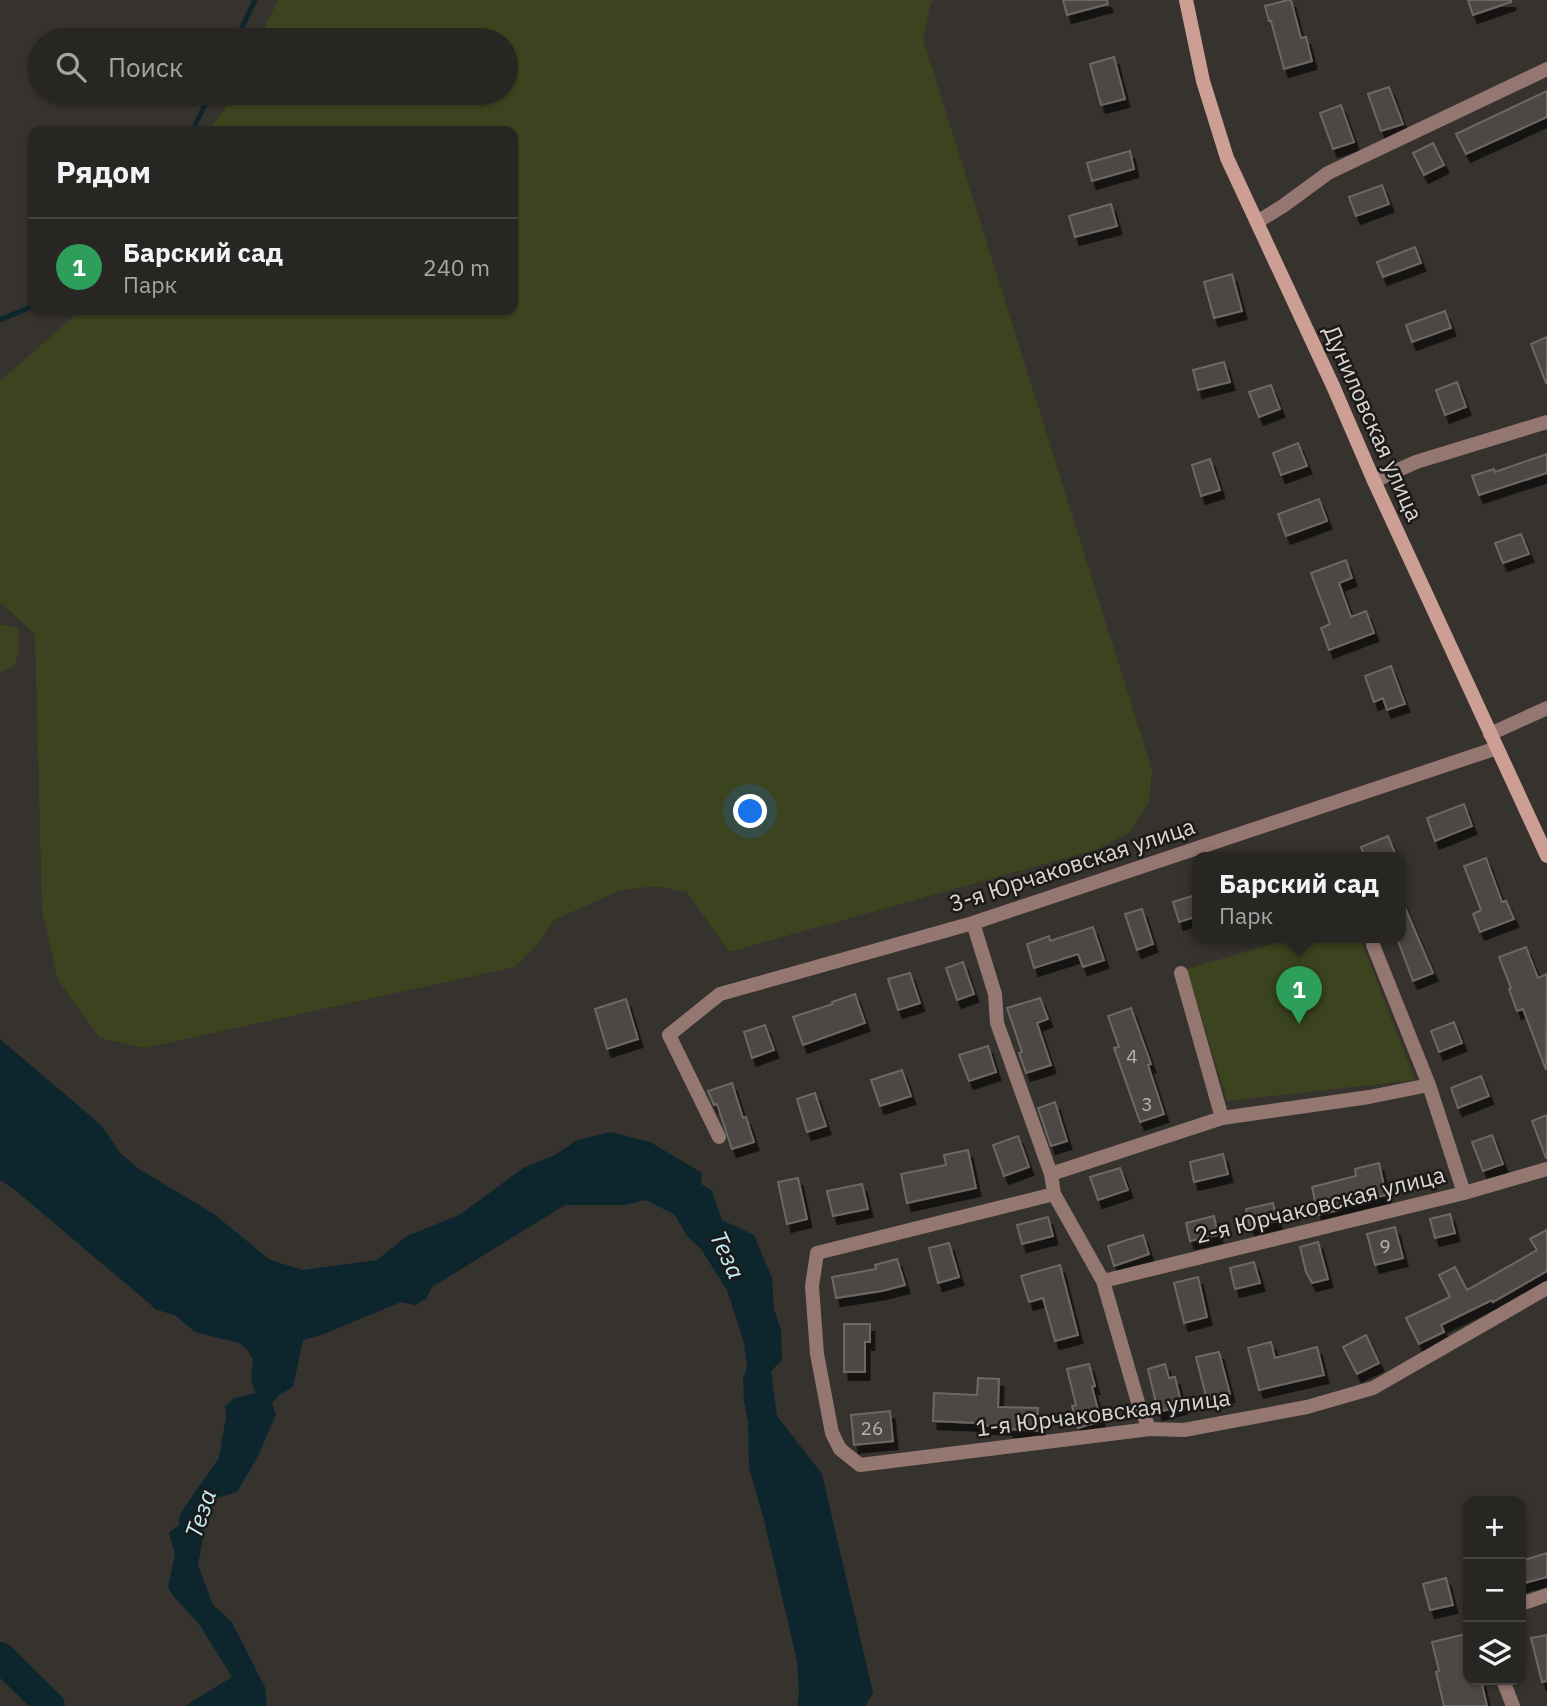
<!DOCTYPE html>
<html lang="ru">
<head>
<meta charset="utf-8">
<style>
	body { margin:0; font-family:"IBM Plex Sans",sans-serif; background:#302e2a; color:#f1f3f6 }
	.controls { position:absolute; right:21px; bottom:21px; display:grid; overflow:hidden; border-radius:14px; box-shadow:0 2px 5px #0004 }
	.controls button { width:63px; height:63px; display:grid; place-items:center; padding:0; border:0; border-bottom:2px solid #444340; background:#282622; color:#f1f3f6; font:35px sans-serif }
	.you { position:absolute; left:751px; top:812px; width:24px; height:24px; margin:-18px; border:5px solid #fff; border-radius:50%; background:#1a73e8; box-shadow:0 0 0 10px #1a73e833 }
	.badge { display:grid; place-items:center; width:46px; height:46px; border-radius:50%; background:#d4b635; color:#fff; font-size:23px; font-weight:700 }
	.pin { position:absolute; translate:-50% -58px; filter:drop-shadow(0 2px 4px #0008) }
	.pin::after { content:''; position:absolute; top:37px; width:24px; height:21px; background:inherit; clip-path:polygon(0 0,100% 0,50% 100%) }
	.popup { position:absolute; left:1192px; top:852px; width:214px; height:91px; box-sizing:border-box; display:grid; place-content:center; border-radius:14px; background:#282622; filter:drop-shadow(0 2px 5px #0005); font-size:23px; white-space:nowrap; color:#a5a5a5 }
	.popup b { font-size:26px; color:#f1f3f6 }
	.popup::after { content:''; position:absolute; left:50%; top:100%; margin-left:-14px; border:14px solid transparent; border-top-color:#282622 }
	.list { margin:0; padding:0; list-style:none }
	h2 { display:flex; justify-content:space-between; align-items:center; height:91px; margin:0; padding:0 28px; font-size:30px }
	h2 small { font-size:23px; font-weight:400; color:#a5a5a5 }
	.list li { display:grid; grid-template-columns:46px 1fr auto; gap:21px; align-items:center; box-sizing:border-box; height:98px; padding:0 28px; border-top:2px solid #444340 }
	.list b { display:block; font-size:26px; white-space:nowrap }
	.list p { margin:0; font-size:23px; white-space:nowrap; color:#a5a5a5 }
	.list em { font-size:23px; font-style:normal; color:#a5a5a5 }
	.icon { flex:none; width:38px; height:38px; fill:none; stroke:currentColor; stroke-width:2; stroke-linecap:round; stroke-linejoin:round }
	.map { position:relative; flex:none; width:1547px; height:1706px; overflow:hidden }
	.search { position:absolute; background:#282622; box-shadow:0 2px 5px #0004; left:28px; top:28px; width:490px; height:77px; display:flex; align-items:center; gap:18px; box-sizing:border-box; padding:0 24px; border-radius:38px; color:#a5a5a5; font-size:26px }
	.panel { position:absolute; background:#282622; box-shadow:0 2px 5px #0004; left:28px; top:126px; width:490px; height:189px; border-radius:14px }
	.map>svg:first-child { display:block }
	.green { fill:#3c441f }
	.water { fill:#0d262d }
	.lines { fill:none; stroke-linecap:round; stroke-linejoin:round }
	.stream { stroke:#0d262d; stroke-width:5 }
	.river { stroke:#0d262d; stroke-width:30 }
	.building { fill:#4e4744; stroke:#6e6764; stroke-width:2; filter:url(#shadow) }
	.street { stroke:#957771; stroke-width:14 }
	.secondary { stroke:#cc9e94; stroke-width:14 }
	.labels { text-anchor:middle; stroke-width:5; stroke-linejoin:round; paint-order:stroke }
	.number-label { font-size:19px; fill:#b6b2af }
	.street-label { font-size:23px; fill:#d9d6d3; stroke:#1c1a18 }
	.water-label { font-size:24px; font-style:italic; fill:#c3ecf8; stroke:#1c1a18 }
</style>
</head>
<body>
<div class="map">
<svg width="1547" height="1706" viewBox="0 0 1547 1706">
	<defs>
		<filter id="shadow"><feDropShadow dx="4.5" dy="8" stdDeviation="0" flood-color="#0009"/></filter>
	</defs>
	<rect width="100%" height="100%" fill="#36322d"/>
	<path class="green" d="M 278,0 L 935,0 L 931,3 L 923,39 L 1152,770 L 1149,802 L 1129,833 L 1098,849 L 729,952 L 687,892 L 654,886 L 619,891 L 554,920 L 539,942 L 515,967 L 144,1048 L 100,1038 L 58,980 L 42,910 L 35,634 L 0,602 L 0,381 L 73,317 L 78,310 L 513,310 L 513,131 L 208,131 L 225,108 L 233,93 L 506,93 L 506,40 L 258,40 Z
		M 0,624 L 18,628 L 19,649 L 14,667 L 0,672 Z
		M 1292,938 L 1360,938 L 1415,1080 L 1227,1101 L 1187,969 Z"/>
	<path class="water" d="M 0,1039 L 102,1126 L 120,1153 L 139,1169 L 214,1214 L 270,1260 L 303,1270 L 377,1260 L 407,1236 L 461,1214 L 523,1168 L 555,1155 L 577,1140 L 611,1132 L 650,1142 L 702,1173 L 701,1184 L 712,1191 L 722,1220 L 754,1235 L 772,1278 L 774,1309 L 781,1330 L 782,1360 L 771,1371 L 777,1416 L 822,1474 L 873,1693 L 865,1706 L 797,1706 L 799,1694 L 797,1661 L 764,1520 L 749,1468 L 748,1422 L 744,1401 L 743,1378 L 747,1368 L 744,1343 L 727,1290 L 701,1249 L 687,1236 L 675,1215 L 646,1200 L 624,1205 L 565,1205 L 432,1287 L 426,1299 L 415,1305 L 401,1302 L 319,1336 L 303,1340 L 293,1387 L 278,1396 L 272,1403 L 276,1415 L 257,1458 L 237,1492 L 213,1499 L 204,1513 L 203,1537 L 198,1565 L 213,1605 L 231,1621 L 265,1687 L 267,1706 L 185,1706 L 232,1677 L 199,1624 L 174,1597 L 168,1587 L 175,1554 L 169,1533 L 179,1525 L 180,1514 L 219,1458 L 226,1417 L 225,1406 L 235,1398 L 256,1393 L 251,1380 L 253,1360 L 247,1349 L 239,1343 L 195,1332 L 175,1315 L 157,1310 L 15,1190 L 0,1180 Z"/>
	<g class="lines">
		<path class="stream" d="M 236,40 L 255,0
			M 192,131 L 211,93
			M 0,320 L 33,306"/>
		<path class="river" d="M 0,1657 L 50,1706"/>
	</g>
	<path class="building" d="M 1063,0 L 1107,0 L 1108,4 L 1067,15 Z
		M 1288,0 L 1291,0 L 1301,38 L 1306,37 L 1312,61 L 1284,69 L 1271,21 L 1269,21 L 1265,6 Z
		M 1468,0 L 1511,0 L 1511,2 L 1473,15 Z
		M 1114,57 L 1125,99 L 1101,105 L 1090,64 Z
		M 1389,87 L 1403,124 L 1381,131 L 1368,94 Z
		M 1547,91 L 1547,117 L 1466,154 L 1456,134 Z
		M 1341,105 L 1354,142 L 1333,149 L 1320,113 Z
		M 1433,143 L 1444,165 L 1424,175 L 1413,153 Z
		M 1130,151 L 1134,169 L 1092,181 L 1087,163 Z
		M 1382,185 L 1389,204 L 1356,216 L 1349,197 Z
		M 1111,204 L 1117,226 L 1075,237 L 1069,216 Z
		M 1415,247 L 1421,263 L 1383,277 L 1377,262 Z
		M 1232,274 L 1242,311 L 1214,318 L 1204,282 Z
		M 1445,311 L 1451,328 L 1412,342 L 1406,325 Z
		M 1547,337 L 1547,382 L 1546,383 L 1531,344 Z
		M 1224,362 L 1230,382 L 1198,390 L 1193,370 Z
		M 1457,382 L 1466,407 L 1445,415 L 1436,390 Z
		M 1271,385 L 1280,409 L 1259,417 L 1249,392 Z
		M 1298,443 L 1307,466 L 1281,475 L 1273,453 Z
		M 1547,454 L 1547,473 L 1479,495 L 1472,476 L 1494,469 L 1495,472 Z
		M 1210,459 L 1220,490 L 1201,496 L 1192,465 Z
		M 1319,499 L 1327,521 L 1286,536 L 1278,514 Z
		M 1521,534 L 1529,554 L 1503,563 L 1495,543 Z
		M 1346,560 L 1352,578 L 1339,583 L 1351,617 L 1366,611 L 1374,633 L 1329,650 L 1321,628 L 1330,624 L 1311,573 Z
		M 1391,666 L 1405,704 L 1387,710 L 1383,698 L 1374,702 L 1365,676 Z
		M 1464,804 L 1472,826 L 1435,841 L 1427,818 Z
		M 1388,836 L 1397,858 L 1365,858 L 1361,847 Z
		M 1486,858 L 1502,902 L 1506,901 L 1514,919 L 1480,932 L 1473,914 L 1481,910 L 1464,866 Z
		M 1198,894 L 1198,916 L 1179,922 L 1173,902 Z
		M 1401,898 L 1433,973 L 1413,981 L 1397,938 L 1401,938 Z
		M 1142,909 L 1153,944 L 1137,950 L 1125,914 Z
		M 1093,927 L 1104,960 L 1083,967 L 1078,954 L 1034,968 L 1027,944 L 1049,936 L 1050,941 Z
		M 1526,947 L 1538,978 L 1547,974 L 1546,1070 L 1523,1009 L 1517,1011 L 1509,989 L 1511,988 L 1499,957 Z
		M 963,962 L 974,994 L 957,1000 L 946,968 Z
		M 910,973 L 920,1003 L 898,1010 L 888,979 Z
		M 855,994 L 865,1023 L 803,1045 L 793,1017 L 833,1004 L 832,1002 Z
		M 1040,998 L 1048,1019 L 1037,1023 L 1051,1065 L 1026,1073 L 1019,1053 L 1022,1052 L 1007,1008 Z
		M 626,999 L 638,1039 L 607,1049 L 595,1009 Z
		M 1131,1008 L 1151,1064 L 1148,1065 L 1164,1114 L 1140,1122 L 1114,1048 L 1119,1047 L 1108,1016 Z
		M 1454,1022 L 1462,1043 L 1439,1052 L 1431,1031 Z
		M 765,1025 L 774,1050 L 752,1058 L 744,1032 Z
		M 988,1046 L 996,1072 L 969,1081 L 959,1055 Z
		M 902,1070 L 911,1096 L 880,1106 L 871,1080 Z
		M 1481,1076 L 1489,1096 L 1458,1108 L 1451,1088 Z
		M 732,1083 L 743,1118 L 746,1117 L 754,1142 L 732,1149 L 717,1104 L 714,1105 L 708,1091 Z
		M 815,1093 L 826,1126 L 807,1132 L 797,1099 Z
		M 1055,1102 L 1067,1141 L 1051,1146 L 1038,1108 Z
		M 1547,1115 L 1547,1158 L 1546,1158 L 1532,1121 Z
		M 1492,1135 L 1503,1164 L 1483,1171 L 1472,1142 Z
		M 1018,1136 L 1029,1167 L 1004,1176 L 993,1145 Z
		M 968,1150 L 976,1188 L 907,1203 L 901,1174 L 946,1165 L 944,1155 Z
		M 1223,1154 L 1228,1174 L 1194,1182 L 1190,1162 Z
		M 1379,1163 L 1386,1195 L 1338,1206 L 1339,1210 L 1318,1215 L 1312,1187 L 1356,1176 L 1355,1169 Z
		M 1120,1168 L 1128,1190 L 1098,1200 L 1090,1177 Z
		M 798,1178 L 807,1219 L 787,1224 L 778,1182 Z
		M 862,1184 L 868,1209 L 833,1216 L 827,1191 Z
		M 1273,1203 L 1277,1221 L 1250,1227 L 1246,1209 Z
		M 1450,1214 L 1455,1233 L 1435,1238 L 1430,1219 Z
		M 1214,1216 L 1218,1235 L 1190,1241 L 1186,1223 Z
		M 1048,1217 L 1053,1236 L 1022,1244 L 1017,1225 Z
		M 1395,1227 L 1403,1258 L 1375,1265 L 1367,1234 Z
		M 1547,1230 L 1547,1271 L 1493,1302 L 1492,1300 L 1441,1325 L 1444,1332 L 1419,1344 L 1406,1318 L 1450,1297 L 1439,1275 L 1455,1267 L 1467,1290 L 1537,1250 L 1530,1239 Z
		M 1143,1235 L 1149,1254 L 1114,1266 L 1108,1246 Z
		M 1318,1242 L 1328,1279 L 1312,1283 L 1306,1272 L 1300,1247 Z
		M 949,1243 L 959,1277 L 938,1283 L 929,1248 Z
		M 897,1259 L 905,1285 L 882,1291 L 836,1298 L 832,1277 L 876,1269 L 875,1265 Z
		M 1254,1262 L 1260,1283 L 1235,1289 L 1230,1268 Z
		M 1060,1265 L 1078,1335 L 1055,1341 L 1043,1298 L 1029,1302 L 1021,1276 Z
		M 1198,1277 L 1207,1317 L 1184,1323 L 1174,1283 Z
		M 844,1324 L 870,1324 L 870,1342 L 865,1342 L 865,1372 L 844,1372 Z
		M 1366,1335 L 1379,1363 L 1357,1374 L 1343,1347 Z
		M 1271,1342 L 1275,1358 L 1317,1347 L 1324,1375 L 1259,1390 L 1248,1348 Z
		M 1219,1352 L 1230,1394 L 1207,1400 L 1196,1357 Z
		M 1089,1364 L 1095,1386 L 1092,1387 L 1101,1421 L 1078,1428 L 1072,1406 L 1076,1405 L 1067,1369 Z
		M 1165,1364 L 1169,1378 L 1175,1377 L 1182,1406 L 1158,1412 L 1148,1369 Z
		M 978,1378 L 999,1379 L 998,1407 L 1038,1408 L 1037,1431 L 1009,1429 L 1009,1427 L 976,1425 L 976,1423 L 933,1421 L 934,1393 L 977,1395 Z
		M 890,1411 L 893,1441 L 854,1445 L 851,1415 Z
		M 1547,1553 L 1547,1577 L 1521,1584 L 1521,1561 Z
		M 1446,1578 L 1453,1605 L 1430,1610 L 1423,1584 Z
		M 1466,1634 L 1468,1645 L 1468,1680 L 1481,1680 L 1487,1706 L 1444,1706 L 1436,1672 L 1439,1671 L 1432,1642 Z
		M 1547,1635 L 1547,1681 L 1542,1682 L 1531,1638 Z"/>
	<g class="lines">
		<path class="street" d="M 1257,222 L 1283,206 L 1328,173 L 1547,69
			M 1374,481 L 1416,462 L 1547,422
			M 1490,734 L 1547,708
			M 973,923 L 995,994 L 997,1023 L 1051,1174 L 1054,1194 L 1103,1281 L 1139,1406 L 1150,1429
			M 1373,945 L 1429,1085 L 1464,1193
			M 1181,973 L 1222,1118 L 1369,1097 L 1429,1085
			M 719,1137 L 669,1035 L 720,994 L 973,923 L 1497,748
			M 1051,1174 L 1222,1118
			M 1054,1194 L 817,1253 L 812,1286 L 817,1354 L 832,1433 L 840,1449 L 860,1465 L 1150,1429 L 1184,1430 L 1307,1407 L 1373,1388 L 1547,1288
			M 1103,1281 L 1464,1193 L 1547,1169
			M 1521,1604 L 1547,1595
			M 1503,1680 L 1513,1706"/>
		<path class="secondary" d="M 1186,0 L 1203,81 L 1227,158 L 1333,386 L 1374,481 L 1547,856"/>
	</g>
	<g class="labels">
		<g class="number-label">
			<text x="1132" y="1063">4</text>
			<text x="1147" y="1111">3</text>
			<text x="1385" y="1253">9</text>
			<text x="872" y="1435">26</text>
		</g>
		<g class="street-label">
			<text transform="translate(1373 423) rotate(66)" y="8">Дуниловская улица</text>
			<text transform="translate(1072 865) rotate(-18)" y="8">3-я Юрчаковская улица</text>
			<text transform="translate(1320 1205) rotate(-14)" y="8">2-я Юрчаковская улица</text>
			<text transform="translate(1103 1413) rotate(-7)" y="8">1-я Юрчаковская улица</text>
		</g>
		<g class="water-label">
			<text transform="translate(727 1255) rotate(65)" y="8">Теза</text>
			<text transform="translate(201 1514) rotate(-71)" y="8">Теза</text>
		</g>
	</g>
</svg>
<div class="controls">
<button>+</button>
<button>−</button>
<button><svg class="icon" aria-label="layers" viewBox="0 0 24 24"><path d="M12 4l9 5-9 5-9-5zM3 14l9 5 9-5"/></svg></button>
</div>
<div class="you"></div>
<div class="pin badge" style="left:1299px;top:1024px;background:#2e9e5b">1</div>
<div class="popup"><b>Барский сад</b>Парк</div>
<div class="search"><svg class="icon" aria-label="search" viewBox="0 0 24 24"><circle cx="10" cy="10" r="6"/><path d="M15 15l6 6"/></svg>Поиск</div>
<section class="panel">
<h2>Рядом<small></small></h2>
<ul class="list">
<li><span class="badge" style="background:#2e9e5b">1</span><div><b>Барский сад</b><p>Парк</p></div><em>240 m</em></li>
</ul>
</section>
</div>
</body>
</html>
